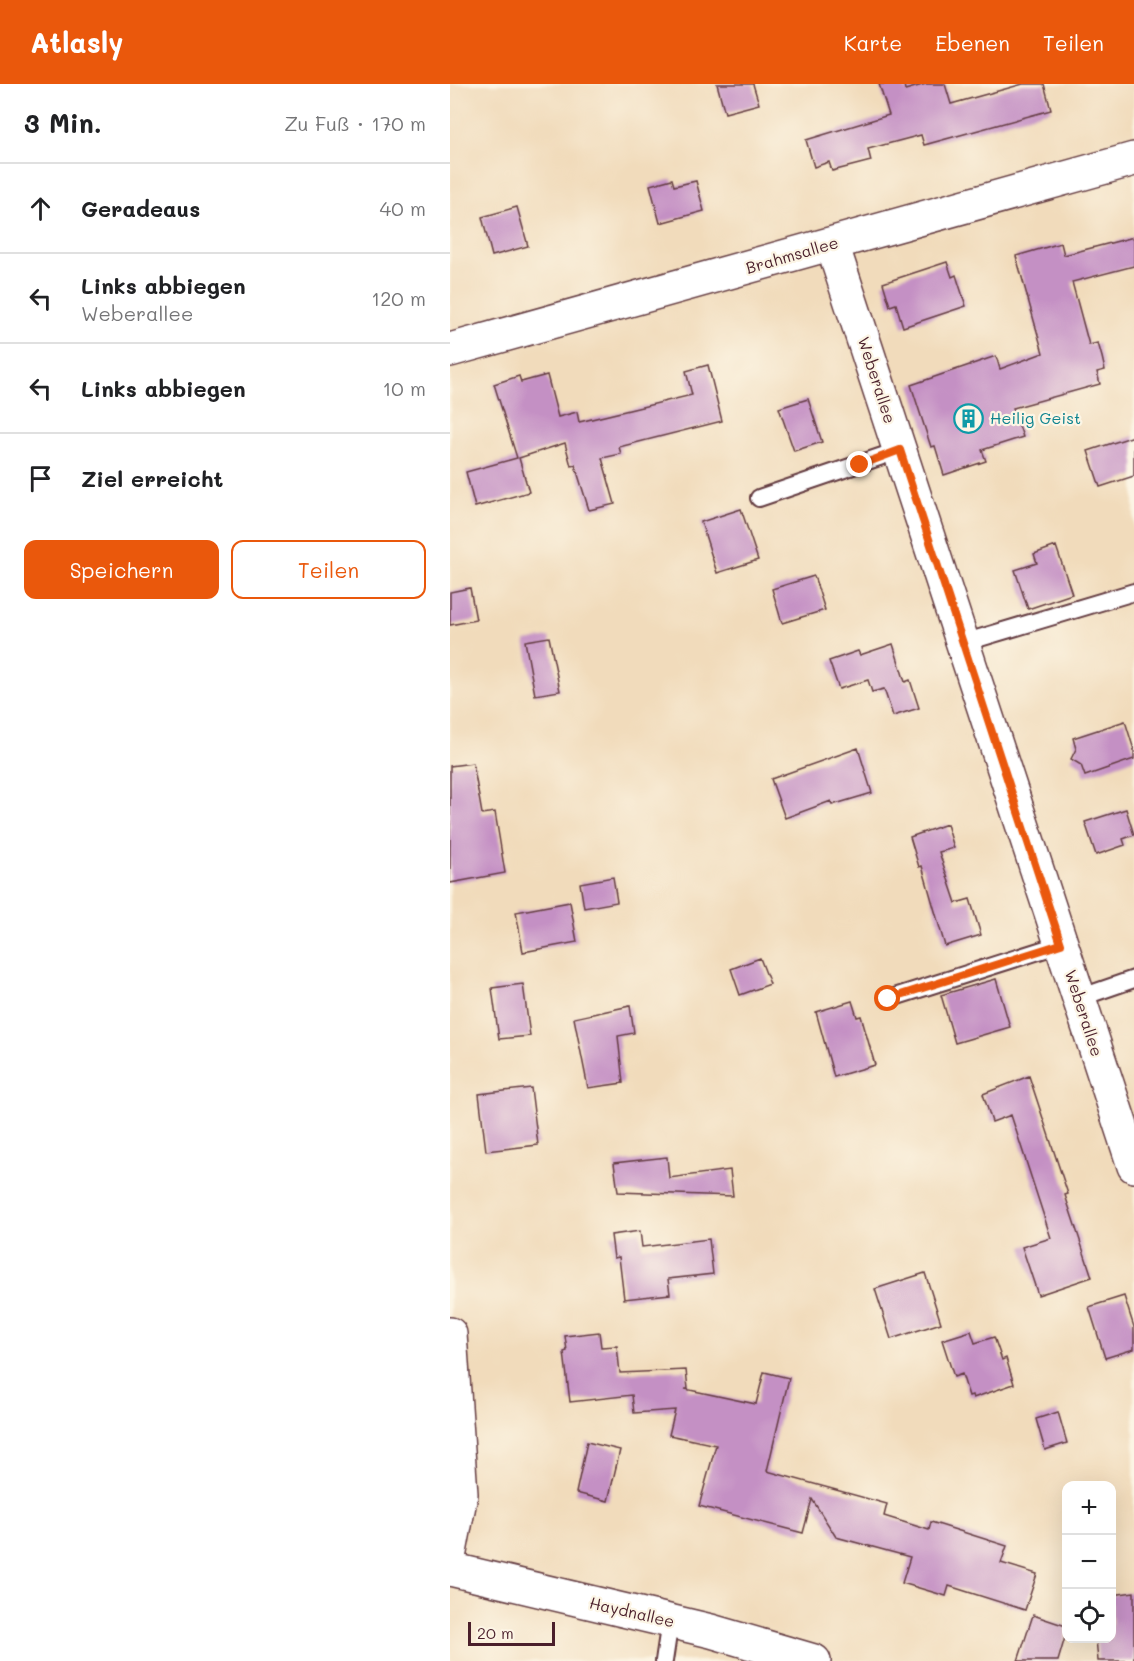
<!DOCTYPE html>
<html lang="de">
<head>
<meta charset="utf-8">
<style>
	body { margin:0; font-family:Mali,sans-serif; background:#f6f6f6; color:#202124 }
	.controls { position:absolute; right:18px; bottom:18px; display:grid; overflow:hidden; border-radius:12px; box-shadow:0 6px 24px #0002 }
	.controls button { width:54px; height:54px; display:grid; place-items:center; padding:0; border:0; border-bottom:2px solid #e0e0e0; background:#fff; color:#202124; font:30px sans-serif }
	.scale { position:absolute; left:18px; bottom:15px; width:87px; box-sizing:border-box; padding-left:6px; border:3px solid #4a1f2b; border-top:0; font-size:16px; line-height:21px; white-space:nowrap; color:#4a1f2b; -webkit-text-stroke:4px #fcf5e5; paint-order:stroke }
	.stop { position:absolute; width:18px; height:18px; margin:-14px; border:4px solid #ea580c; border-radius:50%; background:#fff }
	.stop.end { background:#ea580c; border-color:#fff; box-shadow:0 2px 6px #0008 }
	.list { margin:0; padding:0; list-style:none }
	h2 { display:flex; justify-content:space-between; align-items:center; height:78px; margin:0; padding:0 24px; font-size:26px }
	h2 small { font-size:20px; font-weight:400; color:#757577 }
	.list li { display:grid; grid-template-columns:39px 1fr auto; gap:18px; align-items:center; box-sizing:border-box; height:90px; padding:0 24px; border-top:2px solid #e0e0e0 }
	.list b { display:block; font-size:22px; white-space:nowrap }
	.list p { margin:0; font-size:20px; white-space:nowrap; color:#757577 }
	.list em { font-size:20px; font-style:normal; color:#757577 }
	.actions { display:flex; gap:12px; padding:18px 24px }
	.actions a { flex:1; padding:14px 0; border:2px solid #ea580c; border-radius:12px; text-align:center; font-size:21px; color:#ea580c }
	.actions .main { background:#ea580c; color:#fff }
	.icon { flex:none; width:33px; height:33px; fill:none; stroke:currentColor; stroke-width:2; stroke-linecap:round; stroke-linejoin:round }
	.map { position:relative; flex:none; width:684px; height:1577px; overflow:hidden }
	header { display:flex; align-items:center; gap:36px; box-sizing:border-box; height:84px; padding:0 30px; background:#ea580c; color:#fff }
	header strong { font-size:28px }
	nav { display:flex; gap:33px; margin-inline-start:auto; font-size:21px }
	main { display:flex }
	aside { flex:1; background:#fff }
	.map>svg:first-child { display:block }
	.building { fill:#c490c4 }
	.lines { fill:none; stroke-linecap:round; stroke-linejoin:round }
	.service-casing { stroke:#633b41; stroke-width:20 }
	.minor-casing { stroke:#633b41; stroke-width:36 }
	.tertiary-casing { stroke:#633b41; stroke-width:36 }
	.service { stroke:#fff; stroke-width:16 }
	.minor { stroke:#fff; stroke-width:33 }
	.tertiary { stroke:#fff; stroke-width:33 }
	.route { stroke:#ea580c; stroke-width:8 }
	.labels { text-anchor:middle; stroke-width:4.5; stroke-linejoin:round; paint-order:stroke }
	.street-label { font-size:16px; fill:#4a1f2b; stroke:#fcf5e5 }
	.culture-label { font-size:16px; fill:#0d838f; stroke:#fcf5e5; text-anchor:start }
</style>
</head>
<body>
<header>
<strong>Atlasly</strong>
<nav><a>Karte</a><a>Ebenen</a><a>Teilen</a></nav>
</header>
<main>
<aside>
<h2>3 Min.<small>Zu Fuß · 170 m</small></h2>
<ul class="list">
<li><svg class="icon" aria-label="ahead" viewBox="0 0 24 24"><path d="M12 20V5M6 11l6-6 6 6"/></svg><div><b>Geradeaus</b></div><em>40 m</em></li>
<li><svg class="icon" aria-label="left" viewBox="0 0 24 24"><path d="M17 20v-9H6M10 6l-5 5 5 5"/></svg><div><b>Links abbiegen</b><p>Weberallee</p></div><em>120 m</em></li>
<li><svg class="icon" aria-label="left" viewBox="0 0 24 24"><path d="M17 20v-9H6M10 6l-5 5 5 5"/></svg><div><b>Links abbiegen</b></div><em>10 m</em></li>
<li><svg class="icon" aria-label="arrive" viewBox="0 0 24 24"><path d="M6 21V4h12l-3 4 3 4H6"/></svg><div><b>Ziel erreicht</b></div></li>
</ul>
<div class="actions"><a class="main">Speichern</a><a>Teilen</a></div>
</aside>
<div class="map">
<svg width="684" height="1577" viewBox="0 0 684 1577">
	<rect width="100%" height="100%" fill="#fcf5e5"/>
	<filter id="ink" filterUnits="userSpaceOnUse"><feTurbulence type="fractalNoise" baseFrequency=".0167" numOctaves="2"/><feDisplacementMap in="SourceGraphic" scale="12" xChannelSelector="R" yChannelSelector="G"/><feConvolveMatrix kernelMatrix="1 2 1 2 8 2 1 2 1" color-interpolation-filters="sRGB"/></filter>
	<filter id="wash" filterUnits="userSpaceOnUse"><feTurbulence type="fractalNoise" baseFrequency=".008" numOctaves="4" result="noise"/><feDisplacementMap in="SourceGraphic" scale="24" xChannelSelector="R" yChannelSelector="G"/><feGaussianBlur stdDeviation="1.35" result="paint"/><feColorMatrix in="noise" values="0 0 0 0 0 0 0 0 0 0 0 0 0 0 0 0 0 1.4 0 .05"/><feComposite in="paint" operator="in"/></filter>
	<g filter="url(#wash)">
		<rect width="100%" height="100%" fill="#f1dbbb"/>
		<g id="blocks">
			<path class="building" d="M 267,0 L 303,0 L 309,20 L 275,29 Z
				M 429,0 L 454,0 L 455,6 L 476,0 L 495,0 L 501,20 L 573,0 L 594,0 L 601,26 L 474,61 L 471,51 L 418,65 L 421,77 L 382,87 L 379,78 L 364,83 L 356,56 L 439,31 Z
				M 222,95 L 224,102 L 246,97 L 254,127 L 210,139 L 200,101 Z
				M 67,123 L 78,162 L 42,172 L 32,133 Z
				M 684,153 L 684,182 L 622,198 L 639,261 L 648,259 L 652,273 L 655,286 L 647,288 L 650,300 L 563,324 L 573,353 L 532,366 L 536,377 L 494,391 L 485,362 L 481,363 L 461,301 L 546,272 L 550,285 L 593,269 L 566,172 L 611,159 L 614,171 Z
				M 497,178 L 502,193 L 506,191 L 516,222 L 453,243 L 446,220 L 440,222 L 433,199 Z
				M 258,281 L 272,337 L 169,363 L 171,370 L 152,374 L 165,420 L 139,426 L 125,381 L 121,382 L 115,359 L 69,374 L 79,408 L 25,423 L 16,388 L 67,374 L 44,300 L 69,292 L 71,298 L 97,291 L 108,333 L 127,328 L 129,338 L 242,311 L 236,287 Z
				M 358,315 L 372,358 L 344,367 L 329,324 Z
				M 684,352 L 684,392 L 650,403 L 638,367 Z
				M 291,425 L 308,476 L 267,489 L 251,438 Z
				M 606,462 L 622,510 L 578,525 L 565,486 L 587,479 L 584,470 Z
				M 364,492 L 375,526 L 332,539 L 322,505 Z
				M 20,504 L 26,536 L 0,541 L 0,508 Z
				M 99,553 L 110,607 L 85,611 L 75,557 Z
				M 443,560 L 455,598 L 460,596 L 469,624 L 443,632 L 434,605 L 422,608 L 418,596 L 389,605 L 379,577 L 408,567 L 410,571 Z
				M 675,637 L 684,666 L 684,675 L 635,692 L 631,681 L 621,675 L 626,665 L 623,654 Z
				M 408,664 L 422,709 L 382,721 L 381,717 L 335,734 L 321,695 Z
				M 23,679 L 32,730 L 45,728 L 55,789 L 0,799 L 0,682 Z
				M 676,725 L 684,751 L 673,755 L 675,761 L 646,771 L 635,738 Z
				M 497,740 L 504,764 L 489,768 L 506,819 L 520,815 L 531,851 L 495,862 L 472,782 L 469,783 L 460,753 Z
				M 163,793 L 167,818 L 134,824 L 130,799 Z
				M 120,818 L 127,858 L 73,868 L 66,828 Z
				M 310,874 L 320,900 L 290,911 L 281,885 Z
				M 546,895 L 560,943 L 505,959 L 491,911 Z
				M 73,900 L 80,952 L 49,955 L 42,904 Z
				M 402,917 L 407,933 L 411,932 L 425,981 L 384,993 L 366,928 Z
				M 180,922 L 184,949 L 168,952 L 173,999 L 138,1004 L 124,934 Z
				M 579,992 L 618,1110 L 615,1111 L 642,1193 L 588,1211 L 572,1163 L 601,1154 L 561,1031 L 542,1038 L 533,1010 Z
				M 81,1004 L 88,1061 L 36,1067 L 29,1010 Z
				M 217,1073 L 219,1094 L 280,1086 L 283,1112 L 168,1108 L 164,1079 Z
				M 190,1147 L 192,1163 L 259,1155 L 263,1190 L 218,1195 L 220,1210 L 174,1215 L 169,1173 L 164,1174 L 161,1151 Z
				M 475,1189 L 491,1239 L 441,1255 L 425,1205 Z
				M 674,1212 L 684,1243 L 684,1265 L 655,1274 L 639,1223 Z
				M 521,1247 L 525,1259 L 544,1253 L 552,1276 L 556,1274 L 564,1300 L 523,1314 L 522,1311 L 519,1312 L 512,1290 L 504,1293 L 492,1256 Z
				M 149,1248 L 151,1263 L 167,1262 L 170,1289 L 236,1286 L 238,1305 L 235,1305 L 306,1320 L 314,1288 L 339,1294 L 317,1387 L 437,1420 L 434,1432 L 479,1446 L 481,1438 L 557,1462 L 551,1479 L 587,1490 L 575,1526 L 499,1502 L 496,1512 L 452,1499 L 460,1473 L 386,1453 L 362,1415 L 353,1449 L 249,1422 L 266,1361 L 219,1351 L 225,1326 L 184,1329 L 182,1311 L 120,1318 L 114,1268 L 117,1267 L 115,1252 Z
				M 608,1328 L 617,1359 L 595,1366 L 586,1335 Z
				M 137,1358 L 170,1366 L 158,1417 L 126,1409 Z
				M 684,1508 L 684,1577 L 648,1577 L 646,1554 L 662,1554 L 662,1511 Z
				M 583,1531 L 616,1542 L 616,1550 L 608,1577 L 568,1577 Z"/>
		</g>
	</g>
	<g filter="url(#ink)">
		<use href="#blocks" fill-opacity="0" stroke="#633b41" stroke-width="1.5"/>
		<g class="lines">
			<defs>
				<path id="service" d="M 309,414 L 450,366
					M 513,559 L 684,508
					M 629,914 L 684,895
					M 438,915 L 611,860
					M 214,1577 L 220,1537"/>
				<path id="minor" d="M 382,160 L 684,1082
					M 0,266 L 684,75
					M 0,1250 L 11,1410 L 0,1468"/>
				<path id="tertiary" d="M 0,1485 L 261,1547 L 364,1577"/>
			</defs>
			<use href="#service" class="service-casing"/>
			<use href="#minor" class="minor-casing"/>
			<use href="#tertiary" class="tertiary-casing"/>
			<use href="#service" class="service"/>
			<use href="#minor" class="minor"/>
			<use href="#tertiary" class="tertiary"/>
		</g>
	</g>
	<g class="lines" filter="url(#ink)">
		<path class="route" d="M 410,381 L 450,366 L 611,860 L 438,915"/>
	</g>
	<defs>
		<symbol id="building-ring" viewBox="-11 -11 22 22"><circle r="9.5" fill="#fcf5e5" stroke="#0f9aa8" stroke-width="1.5"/><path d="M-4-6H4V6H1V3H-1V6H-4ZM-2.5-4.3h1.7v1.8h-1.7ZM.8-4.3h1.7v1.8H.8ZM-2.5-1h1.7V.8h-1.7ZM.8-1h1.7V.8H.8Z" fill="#0f9aa8"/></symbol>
	</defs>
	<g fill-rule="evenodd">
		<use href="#building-ring" x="502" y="318" width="33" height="33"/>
	</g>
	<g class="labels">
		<g class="street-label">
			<text transform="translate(342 171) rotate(-16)" y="6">Brahmsallee</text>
			<text transform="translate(427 296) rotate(72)" y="6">Weberallee</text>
			<text transform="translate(634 929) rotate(72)" y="6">Weberallee</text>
			<text transform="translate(182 1528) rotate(13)" y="6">Haydnallee</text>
		</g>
		<g class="culture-label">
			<text x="540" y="340">Heilig Geist</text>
		</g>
	</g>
</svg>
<div class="controls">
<button>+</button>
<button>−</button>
<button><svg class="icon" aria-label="locate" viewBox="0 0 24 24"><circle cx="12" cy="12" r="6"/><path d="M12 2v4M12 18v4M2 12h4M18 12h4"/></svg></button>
</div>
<div class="scale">20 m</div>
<div class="stop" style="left:438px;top:915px"></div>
<div class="stop end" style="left:410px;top:381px"></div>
</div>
</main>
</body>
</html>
